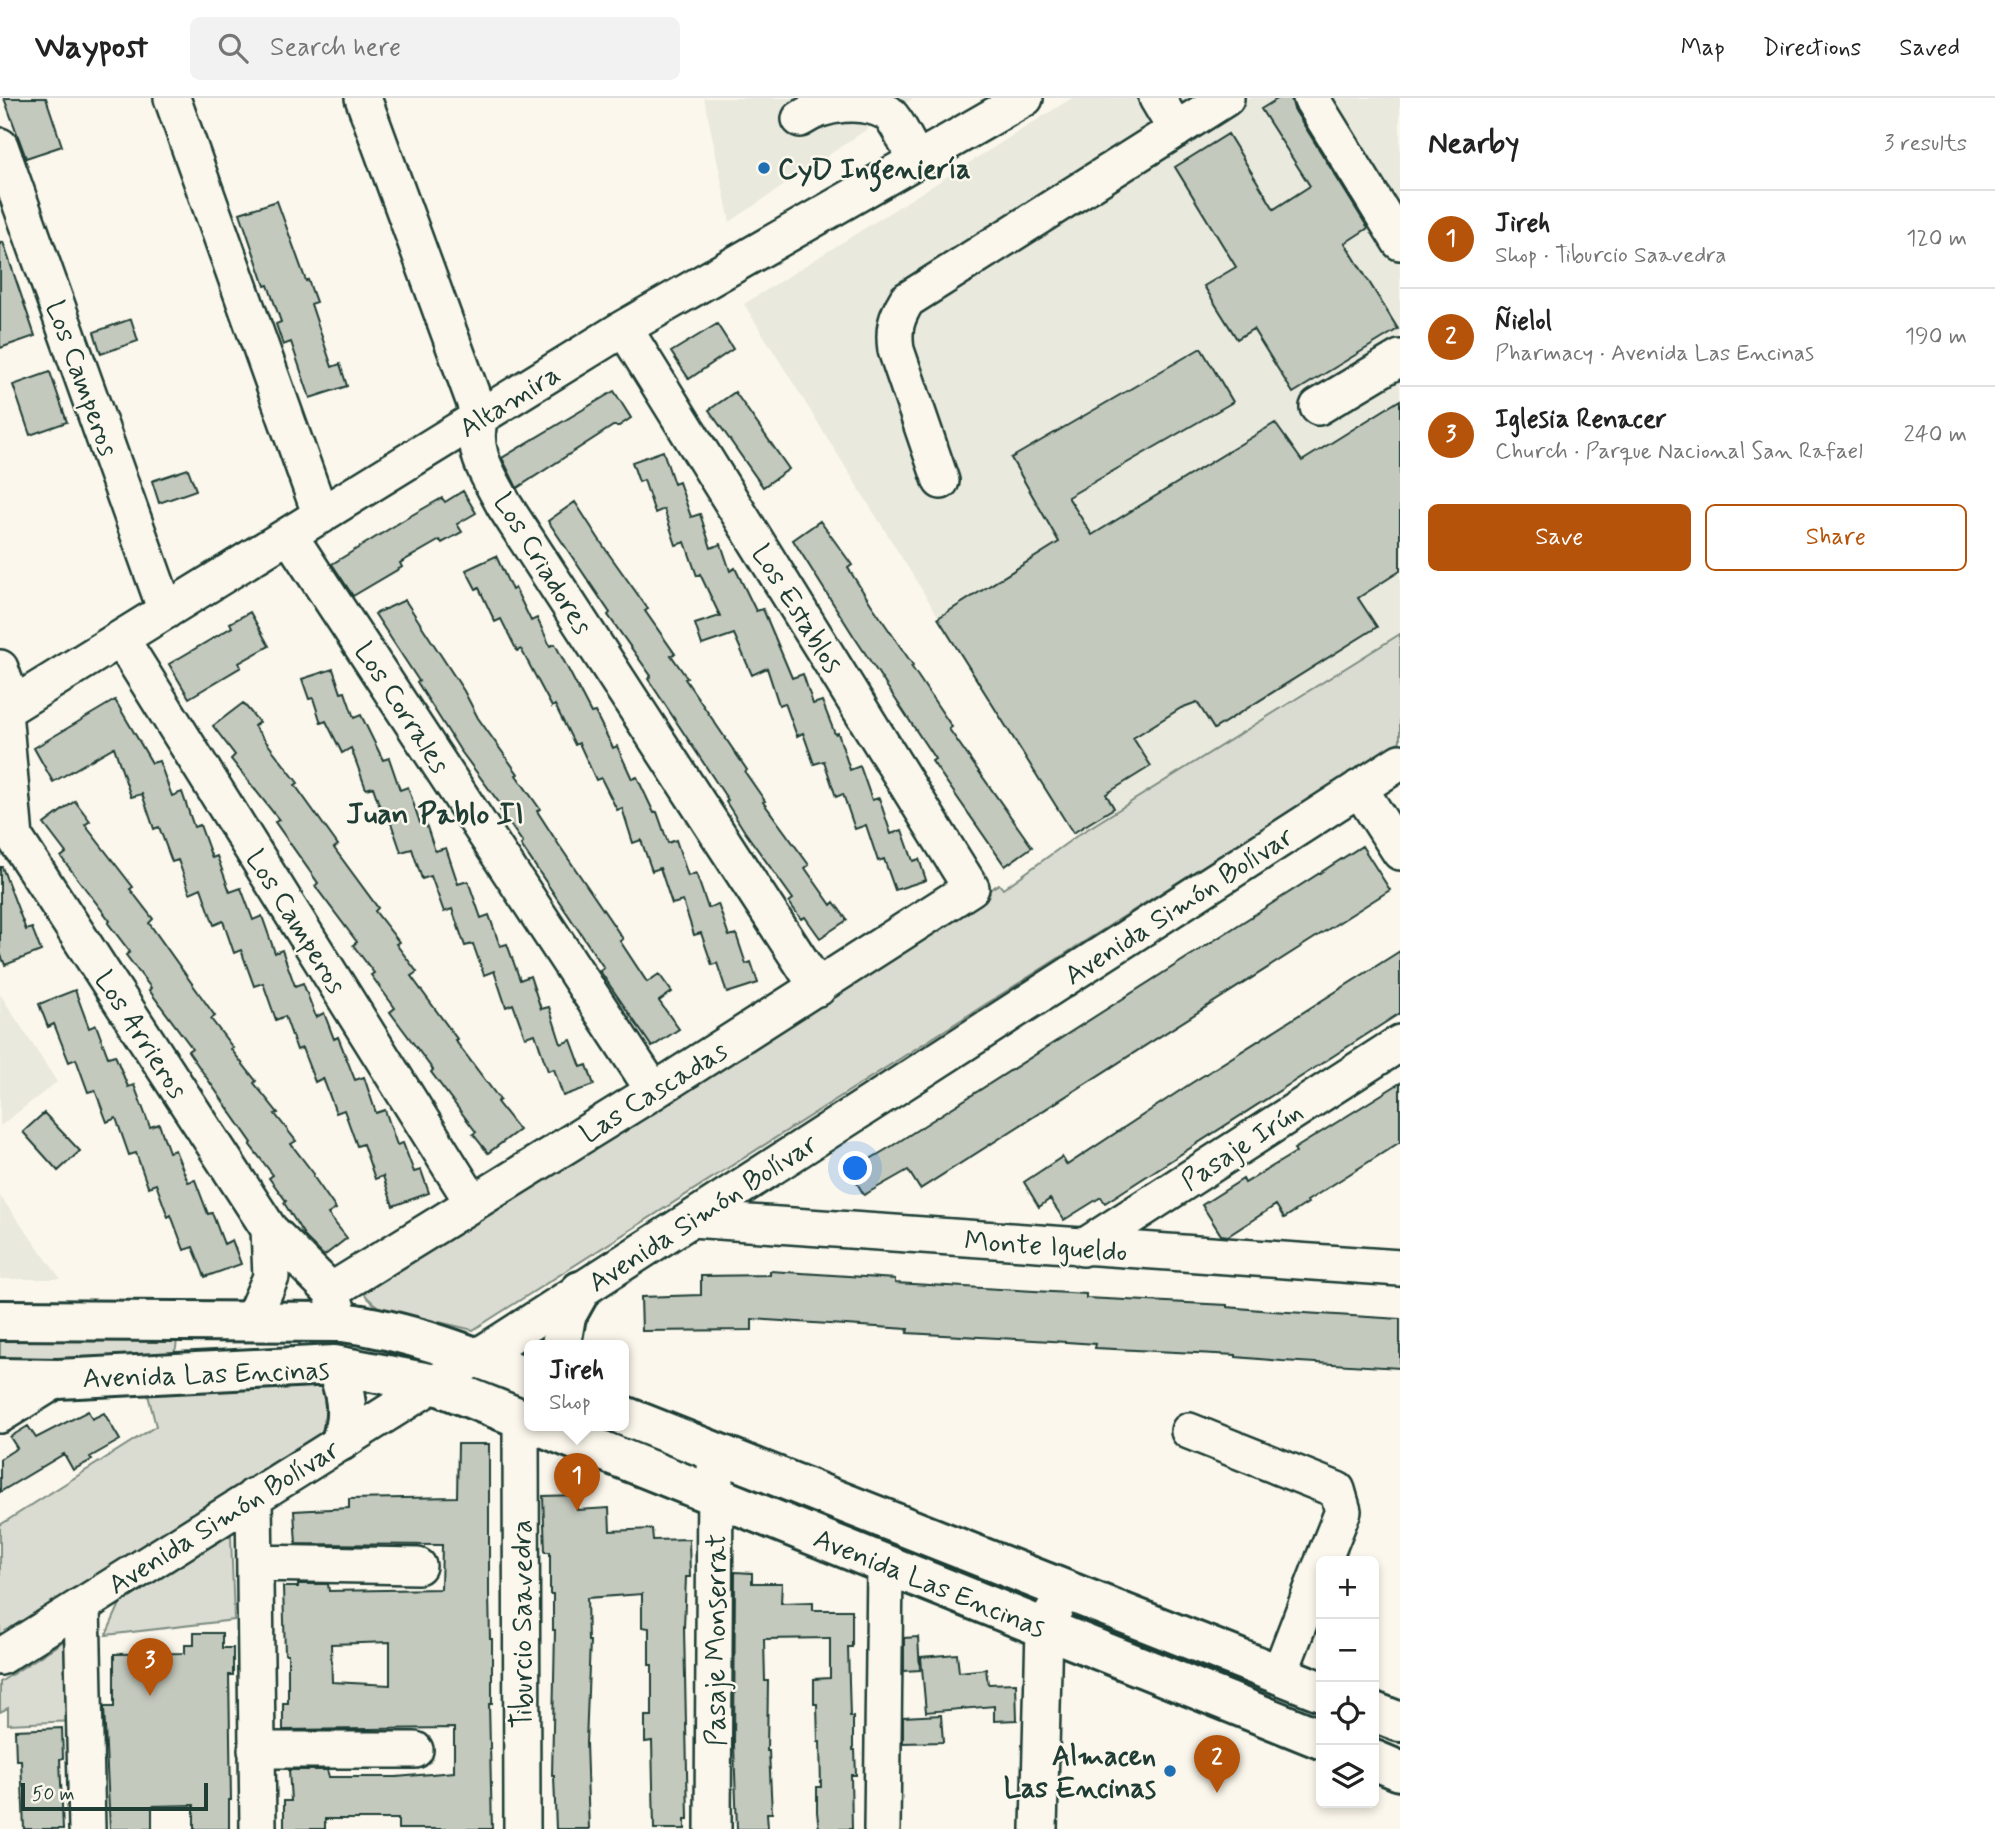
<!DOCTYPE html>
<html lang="en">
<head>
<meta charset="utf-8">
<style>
	body { margin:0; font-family:Mynerve,sans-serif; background:#f2f2f2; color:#222 }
	.controls { position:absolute; right:21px; bottom:21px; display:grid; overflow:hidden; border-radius:10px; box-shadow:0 4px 10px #0003 }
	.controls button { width:63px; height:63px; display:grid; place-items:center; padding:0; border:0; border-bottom:2px solid #e0e0e0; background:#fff; color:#222; font:35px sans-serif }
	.scale { position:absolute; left:21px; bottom:18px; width:187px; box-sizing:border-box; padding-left:7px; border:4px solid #1f3d34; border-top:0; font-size:19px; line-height:24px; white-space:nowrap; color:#1f3d34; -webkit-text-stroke:5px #fbf7ec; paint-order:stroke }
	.you { position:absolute; left:856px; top:1071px; width:24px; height:24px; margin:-18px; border:5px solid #fff; border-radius:50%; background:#1a73e8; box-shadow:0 0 0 10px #1a73e833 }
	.badge { display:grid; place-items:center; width:46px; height:46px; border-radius:50%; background:#b45309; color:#fff; font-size:23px; font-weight:700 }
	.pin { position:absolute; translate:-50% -58px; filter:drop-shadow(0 2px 4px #0008) }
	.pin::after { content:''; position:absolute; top:37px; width:24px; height:21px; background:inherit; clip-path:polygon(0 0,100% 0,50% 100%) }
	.popup { position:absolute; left:524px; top:1242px; width:105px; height:91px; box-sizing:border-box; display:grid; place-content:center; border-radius:10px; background:#fff; filter:drop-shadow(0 2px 5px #0005); font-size:23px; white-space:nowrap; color:#767676 }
	.popup b { font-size:26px; color:#222 }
	.popup::after { content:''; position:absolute; left:50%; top:100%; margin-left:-14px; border:14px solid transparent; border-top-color:#fff }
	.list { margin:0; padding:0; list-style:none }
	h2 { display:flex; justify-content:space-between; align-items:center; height:91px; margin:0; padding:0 28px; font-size:30px }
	h2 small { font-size:23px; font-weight:400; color:#767676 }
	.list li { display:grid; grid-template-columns:46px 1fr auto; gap:21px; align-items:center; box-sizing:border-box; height:98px; padding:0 28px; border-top:2px solid #e0e0e0 }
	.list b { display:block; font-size:26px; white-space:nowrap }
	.list p { margin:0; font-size:23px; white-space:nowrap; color:#767676 }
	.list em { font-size:23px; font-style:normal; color:#767676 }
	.actions { display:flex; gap:14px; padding:21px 28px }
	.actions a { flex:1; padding:16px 0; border:2px solid #b45309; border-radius:10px; text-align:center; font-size:24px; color:#b45309 }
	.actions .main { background:#b45309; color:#fff }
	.icon { flex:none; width:38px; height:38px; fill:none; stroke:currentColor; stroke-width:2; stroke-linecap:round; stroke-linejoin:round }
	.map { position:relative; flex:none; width:1400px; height:1731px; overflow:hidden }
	header { display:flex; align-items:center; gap:42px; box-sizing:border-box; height:98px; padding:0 35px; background:#fff; border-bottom:2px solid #e0e0e0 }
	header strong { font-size:33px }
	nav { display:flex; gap:38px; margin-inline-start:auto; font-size:24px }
	.search { width:490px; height:63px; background:#f2f2f2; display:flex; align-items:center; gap:18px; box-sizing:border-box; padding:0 24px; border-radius:10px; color:#767676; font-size:26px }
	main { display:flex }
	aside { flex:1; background:#fff }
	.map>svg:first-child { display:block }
	.built { fill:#eae9de }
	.green { fill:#dbdcd1; stroke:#7d8c82; stroke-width:2 }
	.building { fill:#c4c9be; stroke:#1f3d34; stroke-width:2; fill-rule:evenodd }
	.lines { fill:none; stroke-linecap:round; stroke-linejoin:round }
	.minor-casing { stroke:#1f3d34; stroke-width:40 }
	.major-casing { stroke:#1f3d34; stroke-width:44 }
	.minor { stroke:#fbf7ec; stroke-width:35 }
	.major { stroke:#fbf7ec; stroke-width:38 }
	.poi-dot { fill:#1f6fb2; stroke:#fbf7ec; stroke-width:2.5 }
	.labels { text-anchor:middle; stroke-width:5; stroke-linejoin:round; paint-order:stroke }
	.poi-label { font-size:28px; font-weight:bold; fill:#1f3d34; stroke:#fbf7ec; text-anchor:start }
	.street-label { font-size:28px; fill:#1f3d34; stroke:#fbf7ec }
	.neighbourhood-label { font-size:30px; font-weight:bold; fill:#1f3d34; stroke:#fbf7ec }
</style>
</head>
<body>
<header>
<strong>Waypost</strong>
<div class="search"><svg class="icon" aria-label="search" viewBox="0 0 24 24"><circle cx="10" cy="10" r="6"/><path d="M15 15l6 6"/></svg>Search here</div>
<nav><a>Map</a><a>Directions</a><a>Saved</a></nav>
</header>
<main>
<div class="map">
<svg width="1400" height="1731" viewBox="0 0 1400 1731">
	<rect width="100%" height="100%" fill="#fbf7ec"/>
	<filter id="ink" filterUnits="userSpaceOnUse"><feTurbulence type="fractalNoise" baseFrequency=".0143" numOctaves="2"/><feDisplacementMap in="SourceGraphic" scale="14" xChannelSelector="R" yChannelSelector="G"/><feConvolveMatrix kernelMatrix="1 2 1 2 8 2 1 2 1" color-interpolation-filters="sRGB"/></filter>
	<g filter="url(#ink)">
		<path class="built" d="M 704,0 L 913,0 L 730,124 Z
			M 1072,0 L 1400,0 L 1400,536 L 1078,737 L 1073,735 L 744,206 Z
			M 0,896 L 57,984 L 0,1028 Z
			M 0,1098 L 61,1181 L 0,1181 Z"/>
		<path class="green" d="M 1400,536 L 1400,643 L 473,1232 L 405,1216 C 389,1222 367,1202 360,1189 L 999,786 L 1003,791 L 1078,737 Z
			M 0,1231 L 178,1232 L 176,1250 L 171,1259 L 0,1262 Z
			M 322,1282 L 335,1330 L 0,1546 L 0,1427 L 156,1328 L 146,1289 Z
			M 231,1437 L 234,1522 L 106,1537 L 123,1499 Z
			M 64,1543 L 76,1546 L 75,1623 L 8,1626 L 8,1610 L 0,1614 L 0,1584 Z"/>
		<path class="building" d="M 4,0 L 46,0 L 62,48 L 26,60 Z
			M 1279,0 L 1291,0 L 1294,11 L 1368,130 L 1345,145 L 1398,231 L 1293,295 L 1253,231 L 1237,241 L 1204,188 L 1236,169 L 1175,69 L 1228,36 L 1274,111 L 1310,88 L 1261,11 Z
			M 277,103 L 306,183 L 308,182 L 316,204 L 311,206 L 332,269 L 340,266 L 347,288 L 310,300 L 291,244 L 283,247 L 276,226 L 281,224 L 268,187 L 265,188 L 240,115 Z
			M 3,144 L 35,238 L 0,250 L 0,145 Z
			M 131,221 L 138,243 L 101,256 L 94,234 Z
			M 717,226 L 733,251 L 689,281 L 671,254 Z
			M 1201,250 L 1233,304 L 1068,399 L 1092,437 L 1275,325 L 1302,363 L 1400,302 L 1400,473 L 1358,500 L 1377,529 L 1214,631 L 1197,604 L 1181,610 L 1133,640 L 1151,668 L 1106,696 L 1114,710 L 1073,735 L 938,520 L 1059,444 L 1011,360 Z
			M 50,274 L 67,324 L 30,337 L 13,287 Z
			M 614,293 L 631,320 L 619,328 L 613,328 L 517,390 L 502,360 Z
			M 735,294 L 789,371 L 763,389 L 709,312 Z
			M 663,353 L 674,386 L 679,384 L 691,419 L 700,416 L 711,450 L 721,446 L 730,473 L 735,470 L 756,513 L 763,511 L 792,580 L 803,576 L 813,606 L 822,603 L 835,636 L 838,635 L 850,672 L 860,668 L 872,702 L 879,700 L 891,736 L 902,732 L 913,763 L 919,761 L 926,782 L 895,792 L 884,761 L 878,763 L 866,727 L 855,731 L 843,696 L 836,699 L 824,663 L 814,666 L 803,635 L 797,638 L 785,605 L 779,607 L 767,570 L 752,577 L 734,536 L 702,547 L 695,526 L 720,518 L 700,476 L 697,478 L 685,444 L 676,447 L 664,411 L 655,415 L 644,382 L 639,384 L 632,364 Z
			M 188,371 L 196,392 L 159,405 L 152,383 Z
			M 463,393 L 476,415 L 457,426 L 462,434 L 442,445 L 440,442 L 400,465 L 402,469 L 353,498 L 332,466 L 412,417 L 442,400 L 445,404 Z
			M 575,404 L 606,452 L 648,511 L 645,513 L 675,556 L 671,557 L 687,580 L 685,581 L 747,672 L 745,674 L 765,703 L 763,704 L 809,767 L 805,770 L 831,807 L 834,804 L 847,822 L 820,840 L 805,819 L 801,821 L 789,804 L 793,801 L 745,734 L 726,704 L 728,702 L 648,581 L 651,578 L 608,517 L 610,515 L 548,423 Z
			M 820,423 L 852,467 L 848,470 L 871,506 L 913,567 L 911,568 L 952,629 L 949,631 L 1032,749 L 1005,768 L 932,663 L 935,661 L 853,537 L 793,442 Z
			M 496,458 L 512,492 L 515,490 L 531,523 L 537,520 L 550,548 L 555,546 L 591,615 L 595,614 L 613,650 L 617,648 L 632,681 L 637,679 L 654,715 L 657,714 L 668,745 L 676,742 L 688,778 L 696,775 L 708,810 L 718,806 L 729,838 L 736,836 L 746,866 L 751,864 L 758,885 L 727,895 L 717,865 L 712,867 L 701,835 L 694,837 L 683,803 L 672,806 L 660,770 L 652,773 L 641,742 L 633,745 L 622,710 L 617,712 L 601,680 L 596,682 L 579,645 L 575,647 L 555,607 L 552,609 L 521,551 L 517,553 L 501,521 L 495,524 L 479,490 L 476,491 L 466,472 Z
			M 405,502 L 464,593 L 478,620 L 518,676 L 516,677 L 540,711 L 537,713 L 559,747 L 623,841 L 620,843 L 647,884 L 659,876 L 672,894 L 659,903 L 679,931 L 652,949 L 600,873 L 604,870 L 521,747 L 523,745 L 500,712 L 503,710 L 460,652 L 417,584 L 419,583 L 375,516 Z
			M 250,514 L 269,548 L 239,565 L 241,569 L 189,600 L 169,566 L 232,529 L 230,525 Z
			M 333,571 L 341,595 L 345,594 L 354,620 L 361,617 L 383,662 L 389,660 L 400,692 L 408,689 L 420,725 L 425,723 L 435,753 L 446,750 L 458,786 L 468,783 L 481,820 L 489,817 L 500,848 L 507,846 L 520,882 L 530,878 L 541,911 L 549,909 L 561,946 L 571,942 L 581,969 L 587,967 L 594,987 L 563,998 L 554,971 L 548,973 L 535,936 L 525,939 L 513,906 L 506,909 L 494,873 L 484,877 L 473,846 L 465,848 L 452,811 L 444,814 L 431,778 L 422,781 L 412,751 L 401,754 L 389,719 L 384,721 L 373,689 L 366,691 L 351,650 L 342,655 L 326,623 L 321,625 L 313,600 L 309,601 L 302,581 Z
			M 115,602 L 152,665 L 159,663 L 172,698 L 182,694 L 194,729 L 200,727 L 212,760 L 217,758 L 230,794 L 241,790 L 253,822 L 262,818 L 275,855 L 282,852 L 295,888 L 303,885 L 316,919 L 324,915 L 334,941 L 338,939 L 355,982 L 364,979 L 376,1015 L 385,1012 L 397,1047 L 403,1045 L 414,1074 L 421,1072 L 429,1095 L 393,1108 L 383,1078 L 375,1081 L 363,1046 L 357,1048 L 344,1012 L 336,1015 L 323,980 L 315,984 L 302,950 L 297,952 L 285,918 L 276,922 L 263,885 L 254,888 L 241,852 L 234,855 L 223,823 L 214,827 L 201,790 L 190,795 L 178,762 L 172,764 L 159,729 L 154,731 L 142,696 L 131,699 L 114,649 L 53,684 L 34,650 Z
			M 243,605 L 259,624 L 254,628 L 298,685 L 295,687 L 338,747 L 334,750 L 378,810 L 375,813 L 399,844 L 396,846 L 417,874 L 411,878 L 457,941 L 455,942 L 500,1002 L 497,1004 L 519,1032 L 488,1055 L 473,1036 L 476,1034 L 431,974 L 433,972 L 390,914 L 395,910 L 371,877 L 374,875 L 353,847 L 357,844 L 315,788 L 318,785 L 275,724 L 279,722 L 231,661 L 235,657 L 213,628 Z
			M 75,703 L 90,723 L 85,727 L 133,789 L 130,791 L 153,821 L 149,825 L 215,918 L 211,921 L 233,950 L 231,951 L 256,983 L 254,985 L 278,1015 L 275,1016 L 296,1043 L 291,1046 L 314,1076 L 313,1078 L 336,1111 L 328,1116 L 347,1140 L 324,1158 L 306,1140 L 284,1105 L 286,1103 L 269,1080 L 273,1077 L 250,1047 L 252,1045 L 188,953 L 192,950 L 149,892 L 151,890 L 126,857 L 130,854 L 108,825 L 110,823 L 61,759 L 66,755 L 44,726 Z
			M 1362,748 L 1390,792 L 920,1091 L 908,1072 L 864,1097 L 850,1073 L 892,1048 Z
			M 0,769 L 2,769 L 26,832 L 32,830 L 41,853 L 5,867 L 0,855 Z
			M 1400,853 L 1400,915 L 1105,1105 L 1101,1099 L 1064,1122 L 1050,1101 L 1039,1109 L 1024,1084 L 1062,1059 L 1067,1067 L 1190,986 Z
			M 75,892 L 89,930 L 96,927 L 108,959 L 115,957 L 128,989 L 134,987 L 150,1029 L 159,1026 L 169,1054 L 175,1052 L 188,1084 L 195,1082 L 208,1116 L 212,1115 L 224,1146 L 232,1142 L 241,1166 L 205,1179 L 193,1149 L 184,1152 L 171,1117 L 168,1119 L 156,1086 L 148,1089 L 136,1055 L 129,1057 L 116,1020 L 107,1024 L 95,992 L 88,994 L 76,961 L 69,964 L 54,926 L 48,929 L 39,906 Z
			M 1400,985 L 1400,1044 L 1307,1103 L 1308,1105 L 1284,1120 L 1276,1107 L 1228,1138 L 1221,1137 L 1202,1107 L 1243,1081 L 1245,1085 L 1296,1054 L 1294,1051 Z
			M 44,1015 L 80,1053 L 58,1073 L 23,1034 Z
			M 770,1173 L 895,1181 L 895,1185 L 1086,1196 L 1086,1200 L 1227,1207 L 1227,1209 L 1272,1213 L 1400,1221 L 1400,1270 L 1282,1263 L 1236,1259 L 1236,1257 L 1095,1250 L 1096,1246 L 1051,1243 L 907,1235 L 908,1231 L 752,1221 L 752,1232 L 642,1233 L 641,1199 L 701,1197 L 701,1178 L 770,1177 Z
			M 88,1313 L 92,1321 L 104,1315 L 120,1342 L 90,1359 L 92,1362 L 73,1372 L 64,1356 L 0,1394 L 0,1361 L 17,1350 L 10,1339 L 28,1328 L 36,1340 Z
			M 458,1346 L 489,1346 L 489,1496 L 490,1541 L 492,1541 L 492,1606 L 489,1606 L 492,1731 L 398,1731 L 398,1721 L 325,1721 L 325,1731 L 284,1731 L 284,1703 L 291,1703 L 289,1672 L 327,1672 L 329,1679 L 396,1679 L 454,1674 L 454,1630 L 283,1632 L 283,1605 L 288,1605 L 288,1556 L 285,1556 L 283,1489 L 298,1489 L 298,1486 L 328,1486 L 329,1493 L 441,1491 L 442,1447 L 296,1446 L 294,1413 L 349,1410 L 349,1401 L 457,1399 ZM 390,1544 L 390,1587 L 332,1584 L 331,1546 Z
			M 576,1397 L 577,1412 L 609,1410 L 610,1433 L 652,1431 L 653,1442 L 689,1441 L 690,1479 L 686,1479 L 684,1530 L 688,1721 L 685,1721 L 685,1731 L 654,1731 L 652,1643 L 645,1644 L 645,1618 L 652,1618 L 652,1567 L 649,1567 L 649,1530 L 642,1529 L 642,1496 L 587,1500 L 588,1543 L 590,1543 L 586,1645 L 589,1731 L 556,1731 L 554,1678 L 552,1678 L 555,1532 L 553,1532 L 553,1496 L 550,1496 L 550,1454 L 545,1454 L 543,1398 Z
			M 735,1474 L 752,1475 L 752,1485 L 782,1485 L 781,1505 L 813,1504 L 813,1512 L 852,1512 L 852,1549 L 848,1549 L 850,1619 L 853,1619 L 853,1652 L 855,1652 L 856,1677 L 851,1677 L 852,1731 L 819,1731 L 817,1714 L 817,1689 L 821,1689 L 820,1644 L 818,1644 L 817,1606 L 814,1606 L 814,1581 L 830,1580 L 830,1540 L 764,1541 L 765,1583 L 768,1583 L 767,1653 L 769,1653 L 772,1715 L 767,1715 L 768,1731 L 737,1731 L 734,1648 Z
			M 194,1535 L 222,1535 L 222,1550 L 233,1550 L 233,1577 L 229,1577 L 231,1702 L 229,1702 L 229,1731 L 194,1731 L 194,1707 L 152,1708 L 152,1731 L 110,1731 L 104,1609 L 114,1609 L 114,1556 L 185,1555 L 185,1547 L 194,1547 Z
			M 918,1539 L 920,1572 L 904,1573 L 904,1540 Z
			M 957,1556 L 959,1574 L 986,1571 L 988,1586 L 1016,1585 L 1017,1622 L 994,1623 L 994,1608 L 926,1614 L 921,1559 Z
			M 941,1617 L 943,1644 L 903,1645 L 903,1619 Z
			M 62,1630 L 63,1660 L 60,1661 L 63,1731 L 24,1731 L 21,1662 L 16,1662 L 15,1632 Z"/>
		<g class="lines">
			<defs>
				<path id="minor" d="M 172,0 L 321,418
					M 363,0 L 480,319 C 470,353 489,378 504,407 L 818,890
					M 1157,0 L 1176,32
					M 1311,0 L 1400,144
					M 800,21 C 824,5 862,0 888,15 C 898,24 909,50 917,62
					M 0,48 L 166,513
					M 1318,309 L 1400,260
					M 941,383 L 896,252 C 893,231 896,220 907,202 L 1226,0
					M 289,437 L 654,993
					M 121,541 L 473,1105
					M 0,570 L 13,607
					M 4,613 L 15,740 L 269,1131 L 331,1193 L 338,1213
					M 0,615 L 624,230 L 1025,0
					M 1359,690 L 1400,754
					M 691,1121 L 1400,1170
					M 1082,1150 L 1400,945
					M 331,1193 L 654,993 L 971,790 L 624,230
					M 252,1222 L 271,1179 L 269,1131
					M 0,1317 L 58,1281
					M 521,1320 L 522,1731
					M 1189,1333 L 1337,1392 L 1343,1413 L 1323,1463
					M 254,1398 L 258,1731
					M 255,1465 L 418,1468
					M 82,1507 L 87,1731
					M 0,1559 L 499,1245 L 1400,664
					M 1279,1577 L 1321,1468
					M 256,1652 L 415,1652
					M 713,1731 L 715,1371
					M 882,1731 L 885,1466
					M 1039,1731 L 1044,1530 L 1065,1492"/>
				<path id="major" d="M 0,1222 L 342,1224 C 406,1232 469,1256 530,1280
					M 561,1247 L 566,1218 L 580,1193
					M 334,1267 C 347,1293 350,1316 341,1343
					M 0,1280 L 58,1281 L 334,1267 L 435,1286 L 530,1324
					M 624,1318 L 1321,1593
					M 538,1327 L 1321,1641
					M 1374,1614 L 1400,1624
					M 1374,1662 L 1400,1673"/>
			</defs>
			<use href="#minor" class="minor-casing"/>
			<use href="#major" class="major-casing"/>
			<use href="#minor" class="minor"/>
			<use href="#major" class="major"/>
		</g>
	</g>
	<g class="poi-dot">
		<circle cx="764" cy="70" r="7"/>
		<circle cx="1170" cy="1673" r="7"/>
	</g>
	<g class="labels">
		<g class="poi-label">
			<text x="778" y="80">CyD Ingeniería</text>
			<text x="1156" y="1667" text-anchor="end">Almacen<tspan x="1156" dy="32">Las Encinas</tspan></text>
		</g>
		<g class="street-label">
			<text transform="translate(83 280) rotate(70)" y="10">Los Camperos</text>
			<text transform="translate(509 302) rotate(-32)" y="10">Altamira</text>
			<text transform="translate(544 465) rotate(58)" y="10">Los Criadores</text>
			<text transform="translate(798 510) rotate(58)" y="10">Los Establos</text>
			<text transform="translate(403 609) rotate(57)" y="10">Los Corrales</text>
			<text transform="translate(1178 807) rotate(-33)" y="10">Avenida Simón Bolívar</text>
			<text transform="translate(297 823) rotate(58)" y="10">Los Camperos</text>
			<text transform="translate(142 936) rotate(57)" y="10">Los Arrieros</text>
			<text transform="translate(653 993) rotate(-32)" y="10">Las Cascadas</text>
			<text transform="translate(1241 1047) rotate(-33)" y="10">Pasaje Irún</text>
			<text transform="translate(702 1114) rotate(-33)" y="10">Avenida Simón Bolívar</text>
			<text transform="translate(1046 1147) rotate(4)" y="10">Monte Igueldo</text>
			<text transform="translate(206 1275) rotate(-2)" y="10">Avenida Las Encinas</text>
			<text transform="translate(223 1418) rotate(-32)" y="10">Avenida Simón Bolívar</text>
			<text transform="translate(930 1484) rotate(22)" y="10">Avenida Las Encinas</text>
			<text transform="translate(521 1526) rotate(-90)" y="10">Tiburcio Saavedra</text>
			<text transform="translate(715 1542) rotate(-90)" y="10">Pasaje Monserrat</text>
		</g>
		<g class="neighbourhood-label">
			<text x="435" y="725">Juan Pablo II</text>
		</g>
	</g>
</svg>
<div class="controls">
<button>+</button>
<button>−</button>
<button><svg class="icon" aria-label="locate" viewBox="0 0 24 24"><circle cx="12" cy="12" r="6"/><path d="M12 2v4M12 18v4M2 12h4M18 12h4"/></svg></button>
<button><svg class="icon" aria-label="layers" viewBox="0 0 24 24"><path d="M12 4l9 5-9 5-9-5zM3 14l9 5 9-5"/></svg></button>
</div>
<div class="scale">50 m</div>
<div class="you"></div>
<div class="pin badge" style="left:577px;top:1413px">1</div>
<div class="popup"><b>Jireh</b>Shop</div>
<div class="pin badge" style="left:1217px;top:1695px">2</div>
<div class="pin badge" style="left:150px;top:1598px">3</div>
</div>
<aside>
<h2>Nearby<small>3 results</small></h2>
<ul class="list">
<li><span class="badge">1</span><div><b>Jireh</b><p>Shop · Tiburcio Saavedra</p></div><em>120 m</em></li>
<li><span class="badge">2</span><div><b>Ñielol</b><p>Pharmacy · Avenida Las Encinas</p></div><em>190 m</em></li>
<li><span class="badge">3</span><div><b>Iglesia Renacer</b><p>Church · Parque Nacional San Rafael</p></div><em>240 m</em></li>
</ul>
<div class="actions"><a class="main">Save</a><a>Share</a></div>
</aside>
</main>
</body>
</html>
